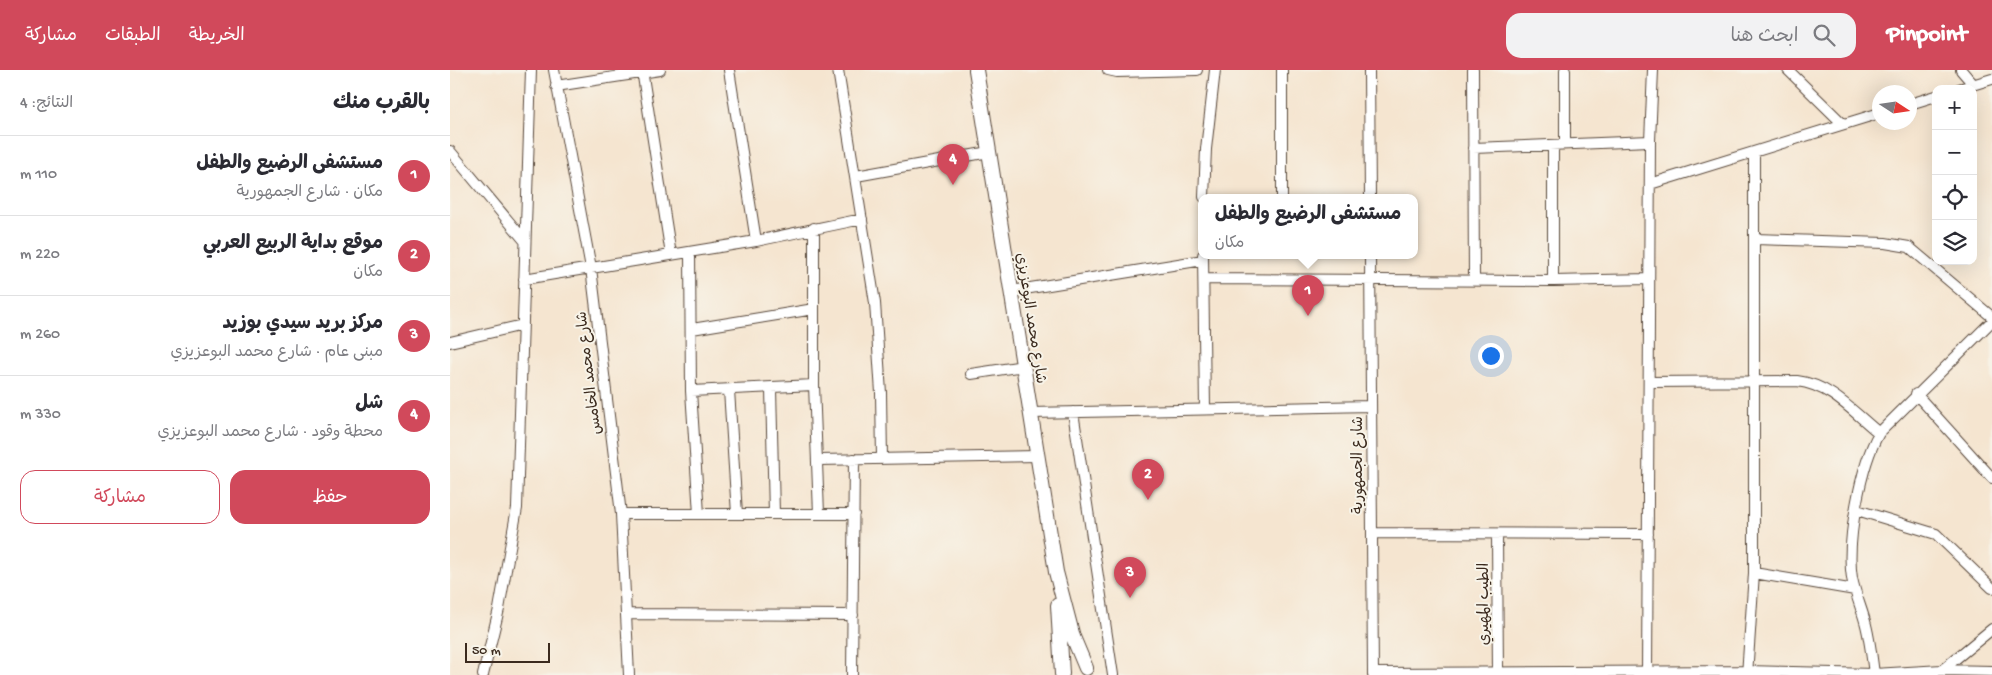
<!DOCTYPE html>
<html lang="ar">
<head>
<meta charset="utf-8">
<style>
	body { margin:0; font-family:"Gochi Hand","Playpen Sans Arabic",sans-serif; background:#f2f2f3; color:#2b2b33; direction:rtl }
	.controls { position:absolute; right:15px; top:15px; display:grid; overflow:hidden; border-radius:10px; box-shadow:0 5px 20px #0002 }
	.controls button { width:45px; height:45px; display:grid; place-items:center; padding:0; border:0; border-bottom:1px solid #e1e1e2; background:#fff; color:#2b2b33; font:25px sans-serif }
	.compass { position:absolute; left:1422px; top:15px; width:45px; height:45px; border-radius:50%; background:#fff; box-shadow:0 5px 20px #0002; rotate:102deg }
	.scale { position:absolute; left:15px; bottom:12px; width:85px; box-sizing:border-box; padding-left:5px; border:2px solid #3b2a1e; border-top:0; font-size:14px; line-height:18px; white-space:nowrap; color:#3b2a1e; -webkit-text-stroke:4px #f7f3e8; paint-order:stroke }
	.you { position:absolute; left:1040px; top:285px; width:18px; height:18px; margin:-12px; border:4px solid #fff; border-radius:50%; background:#1a73e8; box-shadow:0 0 0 8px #1a73e833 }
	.badge { display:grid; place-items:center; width:32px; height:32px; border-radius:50%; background:#d1495b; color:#fff; font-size:16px; font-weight:700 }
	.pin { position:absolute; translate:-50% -41px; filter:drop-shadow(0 1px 2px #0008) }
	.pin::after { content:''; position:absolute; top:26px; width:18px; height:15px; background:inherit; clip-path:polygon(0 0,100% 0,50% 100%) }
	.popup { position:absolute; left:748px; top:124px; width:220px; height:65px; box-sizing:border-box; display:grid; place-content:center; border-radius:10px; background:#fff; filter:drop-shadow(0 1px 4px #0005); font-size:16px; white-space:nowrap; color:#7c7c81 }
	.popup b { font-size:19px; color:#2b2b33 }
	.popup::after { content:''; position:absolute; left:50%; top:100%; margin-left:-10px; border:10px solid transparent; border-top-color:#fff }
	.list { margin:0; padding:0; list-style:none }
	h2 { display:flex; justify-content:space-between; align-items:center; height:65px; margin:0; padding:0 20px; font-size:21px }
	h2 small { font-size:16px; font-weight:400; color:#7c7c81 }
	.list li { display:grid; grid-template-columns:32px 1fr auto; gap:15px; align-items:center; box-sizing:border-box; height:80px; padding:0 20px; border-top:1px solid #e1e1e2 }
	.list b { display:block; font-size:19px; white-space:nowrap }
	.list p { margin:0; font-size:16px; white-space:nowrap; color:#7c7c81 }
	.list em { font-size:16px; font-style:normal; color:#7c7c81 }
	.actions { display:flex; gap:10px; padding:15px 20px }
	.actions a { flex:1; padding:11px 0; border:1px solid #d1495b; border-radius:15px; text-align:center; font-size:18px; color:#d1495b }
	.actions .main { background:#d1495b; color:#fff }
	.icon { flex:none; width:28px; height:28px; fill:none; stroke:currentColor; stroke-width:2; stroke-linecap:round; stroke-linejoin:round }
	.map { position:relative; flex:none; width:1542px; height:605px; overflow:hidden; direction:ltr }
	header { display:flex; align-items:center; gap:30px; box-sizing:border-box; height:70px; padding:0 25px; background:#d1495b; color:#fff }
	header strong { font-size:24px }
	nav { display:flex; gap:28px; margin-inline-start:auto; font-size:18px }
	.search { width:350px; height:45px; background:#f2f2f3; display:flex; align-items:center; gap:12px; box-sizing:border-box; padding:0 18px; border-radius:15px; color:#7c7c81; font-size:19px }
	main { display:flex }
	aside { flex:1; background:#fff }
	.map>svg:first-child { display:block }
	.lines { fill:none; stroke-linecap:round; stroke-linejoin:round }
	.street-casing { stroke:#574639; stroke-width:12 }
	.secondary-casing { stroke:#574639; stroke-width:16 }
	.street { stroke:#fff; stroke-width:10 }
	.secondary { stroke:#fff; stroke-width:14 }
	.labels { text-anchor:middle; stroke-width:4; stroke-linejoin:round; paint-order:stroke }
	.street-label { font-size:15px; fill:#3b2a1e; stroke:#f7f3e8 }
</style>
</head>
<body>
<header>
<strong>Pinpoint</strong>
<div class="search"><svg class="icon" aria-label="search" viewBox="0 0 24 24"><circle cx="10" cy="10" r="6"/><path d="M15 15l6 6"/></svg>ابحث هنا</div>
<nav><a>الخريطة</a><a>الطبقات</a><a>مشاركة</a></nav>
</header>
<main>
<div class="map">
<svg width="1542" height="605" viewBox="0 0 1542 605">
	<rect width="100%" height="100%" fill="#f7f3e8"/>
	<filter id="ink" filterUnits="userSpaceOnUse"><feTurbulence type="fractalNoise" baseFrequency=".02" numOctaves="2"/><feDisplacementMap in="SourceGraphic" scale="10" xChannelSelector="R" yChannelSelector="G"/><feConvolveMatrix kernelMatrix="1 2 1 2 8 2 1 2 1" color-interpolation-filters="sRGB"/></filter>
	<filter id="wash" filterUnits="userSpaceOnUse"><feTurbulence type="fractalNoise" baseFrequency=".0096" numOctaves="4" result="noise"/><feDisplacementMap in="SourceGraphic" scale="20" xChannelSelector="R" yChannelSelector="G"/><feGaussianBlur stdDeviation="1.12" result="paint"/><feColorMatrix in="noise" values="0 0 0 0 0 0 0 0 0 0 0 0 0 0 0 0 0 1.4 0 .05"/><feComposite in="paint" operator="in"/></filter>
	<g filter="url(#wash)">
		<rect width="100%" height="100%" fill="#f5e5d0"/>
	</g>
	<g filter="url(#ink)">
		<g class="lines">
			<defs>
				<path id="street" d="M 104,0 L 141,198 L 171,444 L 179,605
					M 192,0 L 221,185
					M 279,0 L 306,171
					M 388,0 L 425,233 L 431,323 L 432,389
					M 658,0 L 667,2 L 747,0
					M 919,0 L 920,127
					M 1023,0 L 1024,209
					M 1115,0 L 1115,74
					M 1338,0 L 1393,54
					M 1511,0 L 1523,14
					M 106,16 L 210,0
					M 1509,19 L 1542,9
					M 1460,34 L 1486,26
					M 1103,75 L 1103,211
					M 1023,78 L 1200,71
					M 0,81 L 75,171
					M 406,106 L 539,82
					M 1200,114 L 1430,43
					M 754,127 L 756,79 L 765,0
					M 832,127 L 832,0
					M 364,158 L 364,315 L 369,444
					M 1305,169 L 1435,173 L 1459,177 L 1542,247
					M 240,182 L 241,321 L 249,444
					M 753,185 L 755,339
					M 920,185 L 923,605
					M 74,209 L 306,171 L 412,149
					M 754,209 L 1103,211 L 1199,209
					M 562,221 L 753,190
					M 242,259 L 364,239
					M 0,272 L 73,255
					M 521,304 L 574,296
					M 1199,312 L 1347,311 C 1381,315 1403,342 1429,363
					M 321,319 L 324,444
					M 279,320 L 287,444
					M 241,321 L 364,315
					M 1466,324 L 1542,408
					M 623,342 L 663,605
					M 581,343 L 921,336
					M 369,390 L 588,386
					M 1407,440 L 1486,464 L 1542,518
					M 171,444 L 404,444
					M 922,463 L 1198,464
					M 1047,464 L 1048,605
					M 1304,503 L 1405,520
					M 176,544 L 403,545
					M 1492,600 L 1542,559
					M 923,603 L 1297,601 L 1424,604 L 1492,600 L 1542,601
					M 1424,604 C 1422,588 1420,571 1416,555 C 1412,539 1405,524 1402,508 C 1396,471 1411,394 1429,363 L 1542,251
					M 33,605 L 49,539 L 67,438 L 81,0
					M 402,605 L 404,389
					M 1197,605 L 1200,71 L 1203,0
					M 1297,605 L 1304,503 L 1304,82"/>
				<path id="secondary" d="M 526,0 L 606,502 L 623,567 L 636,598
					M 608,535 L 612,604"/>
			</defs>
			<use href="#street" class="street-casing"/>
			<use href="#secondary" class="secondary-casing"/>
			<use href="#street" class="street"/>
			<use href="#secondary" class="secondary"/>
		</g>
	</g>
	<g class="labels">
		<g class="street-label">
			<text transform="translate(582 248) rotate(81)" y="5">شارع محمد البوعزيزي</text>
			<text transform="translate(138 303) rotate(-97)" y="5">شارع محمد الخامس</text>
			<text transform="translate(907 395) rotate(-90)" y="5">شارع الجمهورية</text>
			<text transform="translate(1033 534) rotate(-90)" y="5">الطيب المهيري</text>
		</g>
	</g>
</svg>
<div class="controls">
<button>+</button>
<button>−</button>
<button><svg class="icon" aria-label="locate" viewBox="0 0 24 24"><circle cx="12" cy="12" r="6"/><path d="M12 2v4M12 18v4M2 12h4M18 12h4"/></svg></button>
<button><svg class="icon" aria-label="layers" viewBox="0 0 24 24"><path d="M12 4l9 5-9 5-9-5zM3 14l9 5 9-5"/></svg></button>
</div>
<svg class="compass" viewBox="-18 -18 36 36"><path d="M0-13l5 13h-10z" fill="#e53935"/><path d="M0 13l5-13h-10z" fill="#7c7c81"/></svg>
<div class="scale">50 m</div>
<div class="you"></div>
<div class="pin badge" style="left:858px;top:246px">1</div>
<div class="popup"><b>مستشفى الرضيع والطفل</b>مكان</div>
<div class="pin badge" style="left:698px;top:430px">2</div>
<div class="pin badge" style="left:680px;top:528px">3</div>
<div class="pin badge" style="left:503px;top:115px">4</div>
</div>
<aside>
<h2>بالقرب منك<small>النتائج: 4</small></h2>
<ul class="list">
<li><span class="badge">1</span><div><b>مستشفى الرضيع والطفل</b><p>مكان · شارع الجمهورية</p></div><em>110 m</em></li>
<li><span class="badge">2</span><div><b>موقع بداية الربيع العربي</b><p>مكان</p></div><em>220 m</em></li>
<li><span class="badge">3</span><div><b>مركز بريد سيدي بوزيد</b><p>مبنى عام · شارع محمد البوعزيزي</p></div><em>260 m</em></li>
<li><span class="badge">4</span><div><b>شل</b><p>محطة وقود · شارع محمد البوعزيزي</p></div><em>330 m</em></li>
</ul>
<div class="actions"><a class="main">حفظ</a><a>مشاركة</a></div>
</aside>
</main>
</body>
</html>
